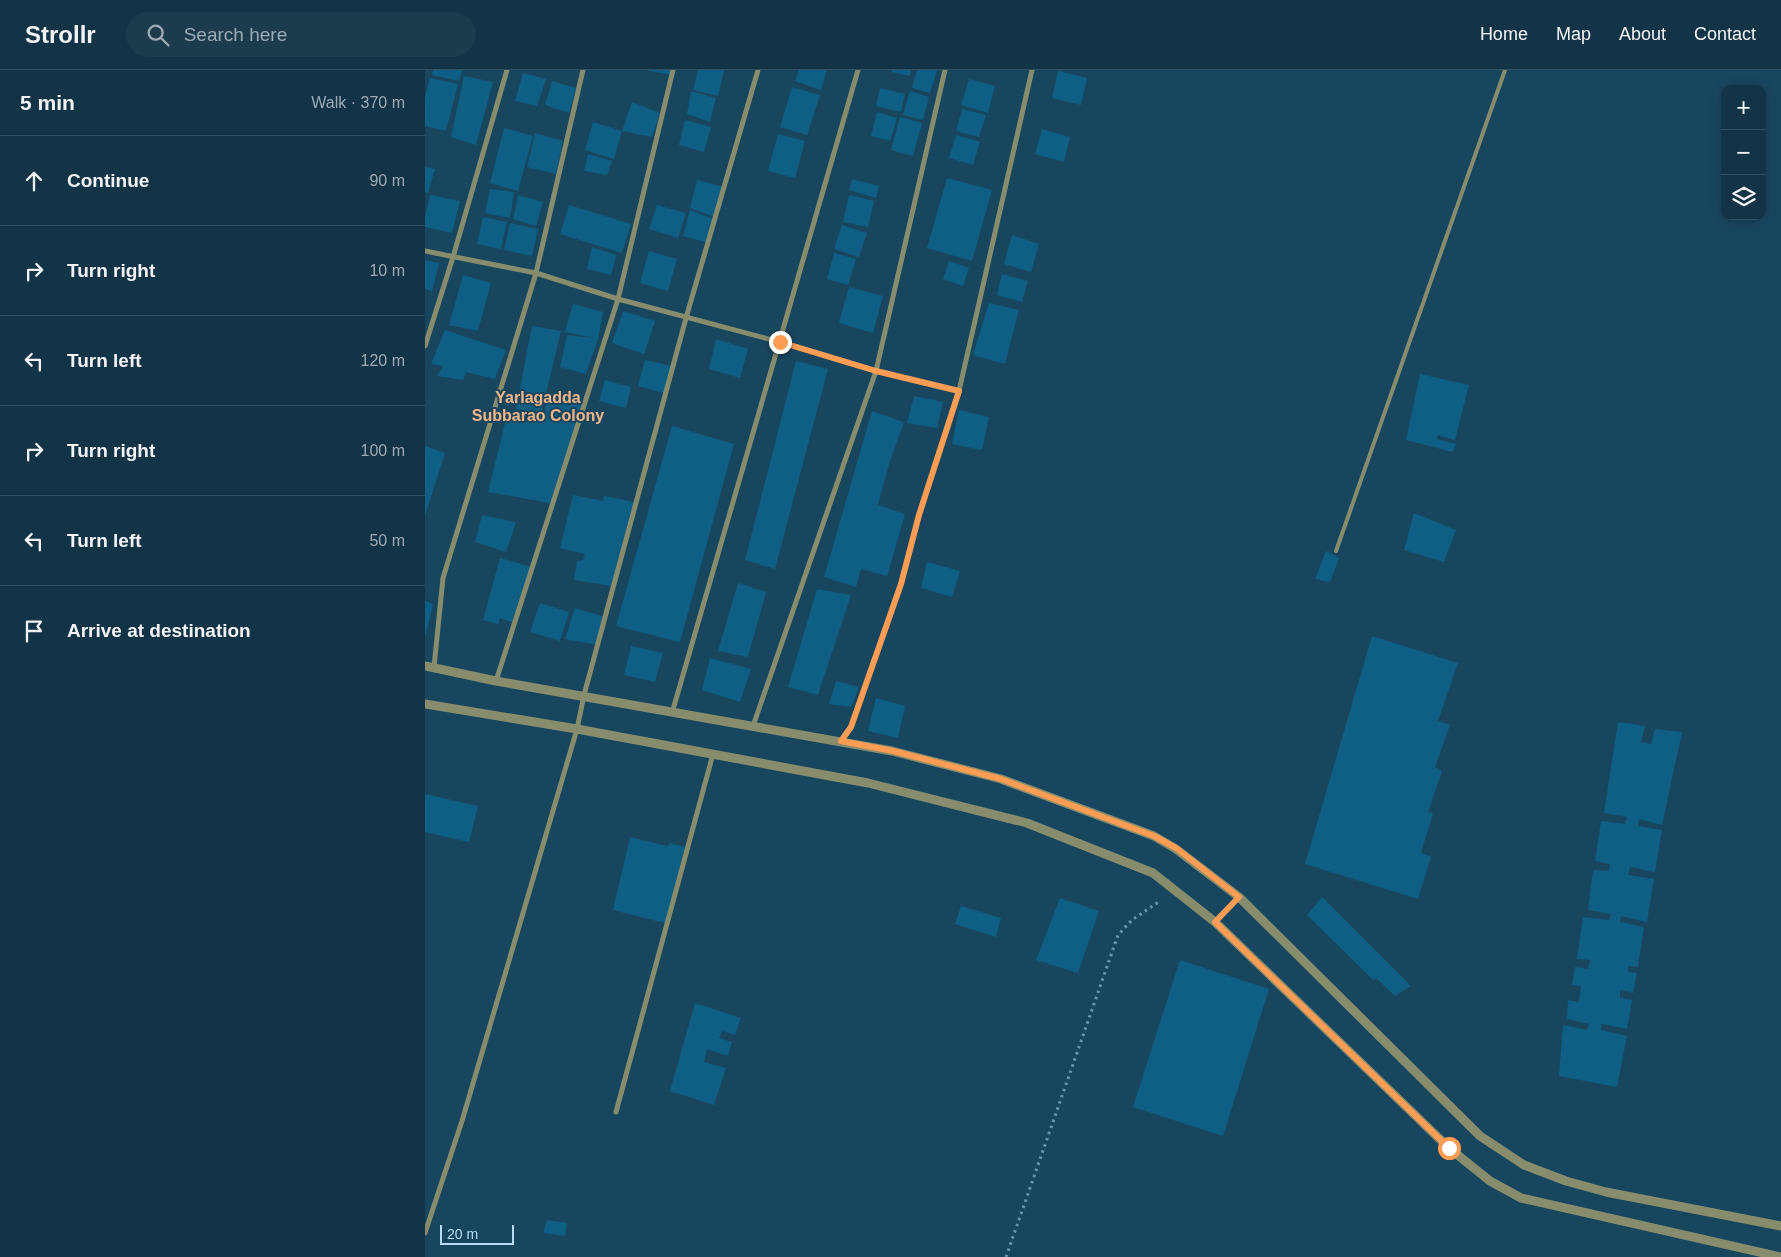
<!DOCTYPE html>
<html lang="en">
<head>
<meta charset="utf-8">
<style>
	body { margin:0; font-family:Arial,sans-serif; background:#1c3c4e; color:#f1f3f6 }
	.controls { position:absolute; right:15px; top:15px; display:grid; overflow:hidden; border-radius:10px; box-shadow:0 2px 12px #0003 }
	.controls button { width:45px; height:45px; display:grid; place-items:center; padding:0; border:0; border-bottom:1px solid #324f60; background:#133447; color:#f1f3f6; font:25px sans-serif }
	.scale { position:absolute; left:15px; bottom:12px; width:74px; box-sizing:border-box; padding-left:5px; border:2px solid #b5dcf5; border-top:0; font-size:14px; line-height:18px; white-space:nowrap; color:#b5dcf5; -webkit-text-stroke:4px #19465f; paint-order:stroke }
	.stop { position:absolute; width:15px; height:15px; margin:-11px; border:4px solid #fc9d53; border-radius:50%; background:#fff }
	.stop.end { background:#fc9d53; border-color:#fff; box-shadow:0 1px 5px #0008 }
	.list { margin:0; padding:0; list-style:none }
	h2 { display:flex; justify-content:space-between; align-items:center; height:65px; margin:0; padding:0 20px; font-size:21px }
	h2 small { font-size:16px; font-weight:400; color:#9daab4 }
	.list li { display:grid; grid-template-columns:32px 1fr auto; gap:15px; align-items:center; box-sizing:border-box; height:90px; padding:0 20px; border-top:1px solid #324f60 }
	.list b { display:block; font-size:19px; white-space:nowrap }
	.list em { font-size:16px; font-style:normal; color:#9daab4 }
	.icon { flex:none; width:28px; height:28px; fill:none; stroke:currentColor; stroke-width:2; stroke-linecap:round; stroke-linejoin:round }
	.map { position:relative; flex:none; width:1356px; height:1187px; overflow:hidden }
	header { display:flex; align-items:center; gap:30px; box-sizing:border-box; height:70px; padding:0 25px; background:#133447; border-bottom:1px solid #324f60 }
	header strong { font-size:24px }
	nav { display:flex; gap:28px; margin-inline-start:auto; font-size:18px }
	.search { width:350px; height:45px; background:#1c3c4e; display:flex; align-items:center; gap:12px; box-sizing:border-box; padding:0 18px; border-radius:28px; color:#9daab4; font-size:19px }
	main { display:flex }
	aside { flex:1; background:#133447 }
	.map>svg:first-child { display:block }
	.building { fill:#0f5e84 }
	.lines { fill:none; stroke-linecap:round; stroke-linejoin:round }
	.path { stroke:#6a94ad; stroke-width:3; stroke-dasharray:2.5 4; stroke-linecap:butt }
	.service { stroke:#878d6c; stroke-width:4 }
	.minor { stroke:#878d6c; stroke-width:5 }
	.tertiary { stroke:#878d6c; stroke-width:9 }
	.route { stroke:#fc9d53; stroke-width:6 }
	.labels { text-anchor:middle; stroke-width:4; stroke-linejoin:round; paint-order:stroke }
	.neighbourhood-label { font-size:16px; font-weight:bold; fill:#f9b686; stroke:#19465f }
</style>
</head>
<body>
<header>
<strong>Strollr</strong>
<div class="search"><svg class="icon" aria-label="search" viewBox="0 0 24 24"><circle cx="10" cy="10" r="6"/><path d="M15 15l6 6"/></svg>Search here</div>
<nav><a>Home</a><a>Map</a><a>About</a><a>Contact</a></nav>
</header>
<main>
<aside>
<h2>5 min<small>Walk · 370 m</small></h2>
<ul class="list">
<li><svg class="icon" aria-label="ahead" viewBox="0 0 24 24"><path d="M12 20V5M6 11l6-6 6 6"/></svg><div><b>Continue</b></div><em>90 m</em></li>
<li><svg class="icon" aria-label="right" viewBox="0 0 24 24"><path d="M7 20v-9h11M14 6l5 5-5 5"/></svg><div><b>Turn right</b></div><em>10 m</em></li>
<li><svg class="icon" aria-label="left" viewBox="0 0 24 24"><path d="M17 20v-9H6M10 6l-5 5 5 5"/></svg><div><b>Turn left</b></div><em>120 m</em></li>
<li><svg class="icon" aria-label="right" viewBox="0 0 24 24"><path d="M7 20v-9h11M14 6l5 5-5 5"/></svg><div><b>Turn right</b></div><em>100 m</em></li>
<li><svg class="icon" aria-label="left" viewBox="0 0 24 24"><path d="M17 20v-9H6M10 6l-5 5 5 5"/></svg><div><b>Turn left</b></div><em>50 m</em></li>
<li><svg class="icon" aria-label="arrive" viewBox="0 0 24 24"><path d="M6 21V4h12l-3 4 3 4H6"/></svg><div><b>Arrive at destination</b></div></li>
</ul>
</aside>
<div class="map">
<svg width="1356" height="1187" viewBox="0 0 1356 1187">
	<rect width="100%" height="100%" fill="#19465f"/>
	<path class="building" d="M 8,0 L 37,0 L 34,11 L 7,5 Z
		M 221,0 L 248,0 L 247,5 Z
		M 273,0 L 299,0 L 293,26 L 268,20 Z
		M 374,0 L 402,0 L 396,20 L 370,11 Z
		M 467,0 L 486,0 L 485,6 L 467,2 Z
		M 492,0 L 512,0 L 505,23 L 487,18 Z
		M 633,1 L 662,8 L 656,35 L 627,28 Z
		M 98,3 L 121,9 L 112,36 L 90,31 Z
		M 39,6 L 68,12 L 51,75 L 26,67 Z
		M 5,8 L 33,14 L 21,61 L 0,56 L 0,28 Z
		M 544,9 L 570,16 L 563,43 L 536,35 Z
		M 127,11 L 151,18 L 144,43 L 120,35 Z
		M 367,17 L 395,25 L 382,65 L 355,57 Z
		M 455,18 L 480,24 L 476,42 L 451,36 Z
		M 266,21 L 291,28 L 285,52 L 262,44 Z
		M 485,21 L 504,27 L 498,50 L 478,45 Z
		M 207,32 L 235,43 L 227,67 L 197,61 Z
		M 537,39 L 561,45 L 554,67 L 531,61 Z
		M 452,42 L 472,48 L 465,71 L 446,66 Z
		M 475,47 L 497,53 L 488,86 L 466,80 Z
		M 260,50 L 286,57 L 279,82 L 254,75 Z
		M 168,52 L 197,61 L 189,89 L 160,80 Z
		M 79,58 L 108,66 L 93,121 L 65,113 Z
		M 617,59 L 645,67 L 639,92 L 610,84 Z
		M 110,63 L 138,71 L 131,104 L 102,97 Z
		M 353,64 L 380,71 L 370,108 L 343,101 Z
		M 531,65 L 555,72 L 548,95 L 524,88 Z
		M 163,84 L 187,91 L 182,105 L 159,101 Z
		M 0,97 L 10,99 L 3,123 L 0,122 Z
		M 522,108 L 567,120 L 547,191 L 502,178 Z
		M 427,109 L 454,116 L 451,128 L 424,120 Z
		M 272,110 L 299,117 L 290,147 L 265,138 Z
		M 65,119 L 89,122 L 85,148 L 60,143 Z
		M 5,125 L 35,131 L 27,163 L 0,157 L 0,148 Z
		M 93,125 L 118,132 L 111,156 L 88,149 Z
		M 424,125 L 449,131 L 443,157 L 418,152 Z
		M 144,135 L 206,154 L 197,183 L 135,164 Z
		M 232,135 L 261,143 L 253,168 L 224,159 Z
		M 265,140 L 288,149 L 281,172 L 258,166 Z
		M 58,147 L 82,152 L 76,179 L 52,174 Z
		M 85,153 L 113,159 L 107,186 L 79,180 Z
		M 417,155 L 442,163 L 434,187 L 409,179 Z
		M 587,165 L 614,174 L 606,202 L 579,194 Z
		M 167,177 L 191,185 L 186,205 L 162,199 Z
		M 224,181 L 252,189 L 243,221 L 215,213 Z
		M 409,183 L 431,189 L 423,215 L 402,209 Z
		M 0,190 L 14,193 L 7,221 L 0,219 Z
		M 524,191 L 544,198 L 538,216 L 518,209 Z
		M 577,204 L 603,211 L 597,232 L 572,225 Z
		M 38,205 L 66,213 L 53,261 L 24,255 Z
		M 424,217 L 458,226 L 448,263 L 414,253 Z
		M 564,233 L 594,240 L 580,294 L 548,285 Z
		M 148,234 L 178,242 L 173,269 L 161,304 L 135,297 L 142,265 L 169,268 L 140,262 Z
		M 198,241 L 230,251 L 219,284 L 187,273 Z
		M 107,256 L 136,261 L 116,345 L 91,339 Z
		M 20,260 L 81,280 L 70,309 L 41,302 L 38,310 L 12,306 L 18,296 L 6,294 Z
		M 291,269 L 323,279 L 315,308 L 284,299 Z
		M 220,290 L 247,296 L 239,323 L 213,316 Z
		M 371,291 L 403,299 L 350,499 L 320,490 Z
		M 995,304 L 1044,315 L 1030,370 L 1013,365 L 1012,369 L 1031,374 L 1028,382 L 981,370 Z
		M 180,310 L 206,317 L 201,338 L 174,331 Z
		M 124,323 L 159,334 L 125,433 L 63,422 L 83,341 L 117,352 Z
		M 489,326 L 518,332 L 512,358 L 482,353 Z
		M 534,340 L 564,347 L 557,380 L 527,374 Z
		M 447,341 L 479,352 L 464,394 L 453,435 L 480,444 L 462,506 L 436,499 L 431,517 L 399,507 Z
		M 247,356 L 309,374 L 255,572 L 191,556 Z
		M 0,376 L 20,383 L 0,446 Z
		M 148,425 L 178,431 L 179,426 L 209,432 L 186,516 L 149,510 L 152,491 L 158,490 L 160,484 L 135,478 Z
		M 989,443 L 1031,460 L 1019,492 L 979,480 Z
		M 57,445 L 91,452 L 81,482 L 50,472 Z
		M 901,481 L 914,488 L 905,512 L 890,509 Z
		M 75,488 L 107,497 L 89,553 L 75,548 L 73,554 L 58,550 Z
		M 502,492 L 535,501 L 527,527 L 496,518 Z
		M 313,513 L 341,522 L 323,587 L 293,581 Z
		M 392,519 L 426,525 L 393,625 L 363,617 Z
		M 0,531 L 8,534 L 1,564 L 0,564 Z
		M 115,533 L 144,542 L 135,571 L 105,562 Z
		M 150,538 L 180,547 L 173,575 L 140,569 Z
		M 947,566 L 1033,593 L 1013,651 L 1025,655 L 1010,697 L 1017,701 L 1003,742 L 1008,743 L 996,783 L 1006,787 L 993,829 L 880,794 Z
		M 206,576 L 238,583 L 230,612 L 199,605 Z
		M 285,588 L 326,599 L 315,632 L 277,620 Z
		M 411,611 L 434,617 L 426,637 L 404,634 Z
		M 451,628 L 480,636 L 473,668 L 443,661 Z
		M 1193,652 L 1220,656 L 1216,672 L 1226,674 L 1230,659 L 1257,662 L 1237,755 L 1214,749 L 1213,756 L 1237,760 L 1230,802 L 1205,797 L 1203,805 L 1229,809 L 1222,852 L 1196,846 L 1195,852 L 1219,857 L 1213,897 L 1203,896 L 1203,902 L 1212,903 L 1208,923 L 1195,920 L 1195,928 L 1207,930 L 1202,959 L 1177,954 L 1176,960 L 1202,966 L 1192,1017 L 1134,1006 L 1138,955 L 1162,960 L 1164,954 L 1142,949 L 1143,930 L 1154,932 L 1156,916 L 1147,915 L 1150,897 L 1163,899 L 1165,890 L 1152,889 L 1158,847 L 1184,850 L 1186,844 L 1163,840 L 1168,800 L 1184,801 L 1185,794 L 1170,791 L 1176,751 L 1200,754 L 1202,747 L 1179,743 Z
		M 0,724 L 53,736 L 44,772 L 0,762 Z
		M 205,767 L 242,776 L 245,773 L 260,777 L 240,853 L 188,840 Z
		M 897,827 L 986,916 L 970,926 L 951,908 L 948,910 L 882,845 Z
		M 635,828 L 674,841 L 653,903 L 611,890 Z
		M 536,836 L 576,848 L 571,867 L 530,854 Z
		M 755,890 L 844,919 L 798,1066 L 708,1037 Z
		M 270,933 L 316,948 L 310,965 L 297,961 L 294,968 L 307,972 L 303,986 L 282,979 L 279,992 L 301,998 L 289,1035 L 245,1021 Z
		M 122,1150 L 142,1153 L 140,1166 L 118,1163 Z"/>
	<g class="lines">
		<path class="path" d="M 581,1187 L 693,865 L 707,850 L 735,831"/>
		<path class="service" d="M 911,481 L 1080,0"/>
		<path class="minor" d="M 0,181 L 111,203 L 193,229 L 355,272 L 451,301 L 534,321
			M 0,276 L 28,187 L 82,0
			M 9,597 L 18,508 L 111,203 L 158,0
			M 71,611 L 193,229 L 248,0
			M 247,643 L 433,0
			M 328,656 L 451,301 L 520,0
			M 416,671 L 426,657 L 476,514 L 494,445 L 534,321 L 607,0
			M 790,852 L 814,827
			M 191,1042 L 288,684
			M 0,1163 L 37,1051 L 152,659 L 159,625 L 261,248 L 333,0"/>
		<path class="tertiary" d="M 0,596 L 71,611 L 467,681 L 576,709 L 729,766 L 751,779 L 814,827 L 1055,1066 L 1099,1095 L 1141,1111 L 1181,1122 L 1356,1156
			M 0,634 L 152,659 L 443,713 L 602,753 L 728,803 L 790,852 L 1024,1078 L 1065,1111 L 1096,1128 L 1356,1187"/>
	</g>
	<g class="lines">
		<path class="route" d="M 355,272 L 451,301 L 534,321 L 494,445 L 476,514 L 426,657 L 416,671 L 468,681 L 576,709 L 729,766 L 751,778 L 814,827 L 790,852 L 1024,1078"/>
	</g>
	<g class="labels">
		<g class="neighbourhood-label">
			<text x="113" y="333">Yarlagadda<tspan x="113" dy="18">Subbarao Colony</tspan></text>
		</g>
	</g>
</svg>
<div class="controls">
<button>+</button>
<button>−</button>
<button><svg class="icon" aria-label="layers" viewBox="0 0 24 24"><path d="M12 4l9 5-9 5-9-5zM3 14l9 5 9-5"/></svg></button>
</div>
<div class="scale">20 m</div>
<div class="stop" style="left:1024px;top:1078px"></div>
<div class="stop end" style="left:355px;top:272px"></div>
</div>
</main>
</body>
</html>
